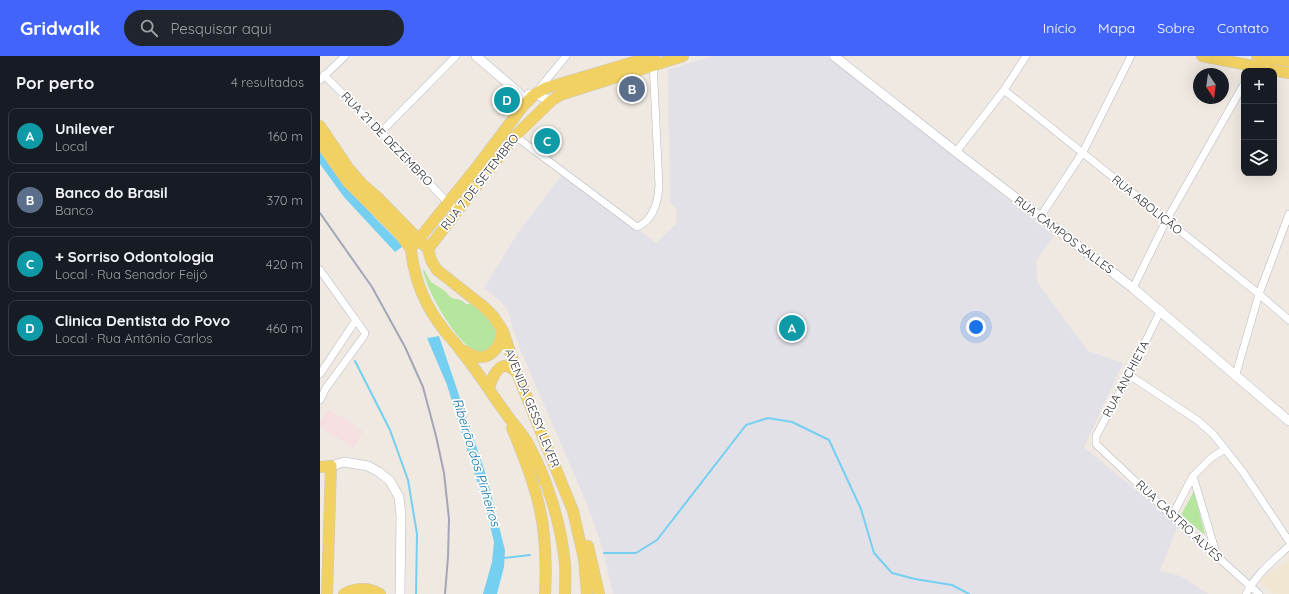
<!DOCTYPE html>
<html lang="pt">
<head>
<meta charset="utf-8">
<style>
	body { margin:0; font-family:Quicksand,sans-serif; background:#20242c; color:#f1f3f6 }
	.controls { position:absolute; right:12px; top:12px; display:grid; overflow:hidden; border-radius:8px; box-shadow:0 4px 16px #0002 }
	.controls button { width:36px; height:36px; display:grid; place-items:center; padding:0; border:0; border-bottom:1px solid #363941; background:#171b24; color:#f1f3f6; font:20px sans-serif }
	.compass { position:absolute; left:873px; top:12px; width:36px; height:36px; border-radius:50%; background:#171b24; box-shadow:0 4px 16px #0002; rotate:167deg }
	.you { position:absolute; left:656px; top:271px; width:14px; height:14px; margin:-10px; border:3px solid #fff; border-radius:50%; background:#1a73e8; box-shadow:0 0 0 6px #1a73e833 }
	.badge { display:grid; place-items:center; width:26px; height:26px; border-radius:50%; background:#4264fb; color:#fff; font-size:13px; font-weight:700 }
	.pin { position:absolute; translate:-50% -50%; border:2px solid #fff; box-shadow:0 1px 4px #0006 }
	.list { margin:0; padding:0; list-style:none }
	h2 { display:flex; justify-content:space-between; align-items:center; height:52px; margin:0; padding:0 16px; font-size:17px }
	h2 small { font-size:13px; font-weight:400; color:#9ea1a6 }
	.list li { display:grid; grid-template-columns:26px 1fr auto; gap:12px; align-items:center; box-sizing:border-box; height:56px; margin:0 8px 8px; padding:0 8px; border:1px solid #363941; border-radius:8px }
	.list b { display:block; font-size:15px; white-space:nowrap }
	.list p { margin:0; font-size:13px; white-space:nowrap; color:#9ea1a6 }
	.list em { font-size:13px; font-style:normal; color:#9ea1a6 }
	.icon { flex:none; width:22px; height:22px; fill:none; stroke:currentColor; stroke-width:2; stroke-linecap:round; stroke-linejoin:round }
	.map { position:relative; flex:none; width:969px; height:538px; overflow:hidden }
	header { display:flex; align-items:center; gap:24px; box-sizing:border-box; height:56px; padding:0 20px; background:#4264fb; color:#fff }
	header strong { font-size:19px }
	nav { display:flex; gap:22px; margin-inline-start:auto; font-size:14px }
	.search { width:280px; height:36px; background:#20242c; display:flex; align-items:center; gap:10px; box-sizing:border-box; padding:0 14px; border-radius:22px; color:#9ea1a6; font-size:15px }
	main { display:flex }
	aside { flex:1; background:#171b24 }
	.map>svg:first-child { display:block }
	.industrial { fill:#e3e1e8 }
	.education { fill:#f0e6d1 }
	.medical { fill:#f5dfe0 }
	.green { fill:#b6e59e }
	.water { fill:#75cff0 }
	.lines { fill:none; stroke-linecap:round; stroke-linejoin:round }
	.stream { stroke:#75cff0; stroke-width:2 }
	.minor-casing { stroke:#b4b7c1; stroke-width:8 }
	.secondary-casing { stroke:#b4b7c1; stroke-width:10 }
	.primary-casing { stroke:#c9c9c9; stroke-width:12 }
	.minor { stroke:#fff; stroke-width:7 }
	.secondary { stroke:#fff; stroke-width:9 }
	.primary { stroke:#f2d163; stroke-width:11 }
	.rail { stroke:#a3a6b8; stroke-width:2 }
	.labels { text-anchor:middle; stroke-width:3.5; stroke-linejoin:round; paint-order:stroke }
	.street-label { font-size:12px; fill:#2e2e2e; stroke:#fff }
	.water-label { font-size:13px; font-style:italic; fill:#0d6fa3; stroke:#fff }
</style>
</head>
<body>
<header>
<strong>Gridwalk</strong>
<div class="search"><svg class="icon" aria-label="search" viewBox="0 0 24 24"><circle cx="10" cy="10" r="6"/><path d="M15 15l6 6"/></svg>Pesquisar aqui</div>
<nav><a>Início</a><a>Mapa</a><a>Sobre</a><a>Contato</a></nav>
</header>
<main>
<aside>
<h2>Por perto<small>4 resultados</small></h2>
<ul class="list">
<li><span class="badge" style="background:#0f9aa8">A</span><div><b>Unilever</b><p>Local</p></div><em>160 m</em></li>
<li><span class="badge" style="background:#5c6f8a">B</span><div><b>Banco do Brasil</b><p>Banco</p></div><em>370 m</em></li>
<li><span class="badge" style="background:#0f9aa8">C</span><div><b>+ Sorriso Odontologia</b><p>Local · Rua Senador Feijó</p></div><em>420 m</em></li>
<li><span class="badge" style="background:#0f9aa8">D</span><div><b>Clinica Dentista do Povo</b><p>Local · Rua Antônio Carlos</p></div><em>460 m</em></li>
</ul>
</aside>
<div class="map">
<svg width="969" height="538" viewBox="0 0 969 538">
	<rect width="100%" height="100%" fill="#efe9e1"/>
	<path class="industrial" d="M 393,0 L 507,0 L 734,180 L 716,205 L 718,227 L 768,295 L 803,307 L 764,391 L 858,469 L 840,515 L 861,520 L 888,538 L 293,538 L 281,487 L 266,446 L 200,293 L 186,250 L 164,232 L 199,175 L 243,118 L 336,187 L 356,168 L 357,154 L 350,146 L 348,14 Z"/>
	<path class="education" d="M 969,504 L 969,538 L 953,538 L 939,524 Z"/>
	<path class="medical" d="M 9,353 L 43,375 L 33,392 L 0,371 L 0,367 Z"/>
	<path class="green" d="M 103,212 L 111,226 L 125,235 L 131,242 L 141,244 L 146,248 L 152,248 L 165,257 L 174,270 L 176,276 L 175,287 L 166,295 C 162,295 157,296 154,294 C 136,286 104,231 103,212 Z
		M 874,435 L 885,479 L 861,459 Z"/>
	<path class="water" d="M 0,92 L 32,136 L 55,162 L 83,190 L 75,196 L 24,141 L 0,108 Z
		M 119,280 L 166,419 L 185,494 L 184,511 L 177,538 L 163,538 L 172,506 L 174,486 L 168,461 L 127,329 L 107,282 Z"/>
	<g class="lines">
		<path class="stream" d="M 35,305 L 70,374 L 88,424 L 97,478 L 96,538
			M 284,497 L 316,497 L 337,484 L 426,369 L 448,362 L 472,366 L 509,384 L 541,453 L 554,497 L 572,517 L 595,523 L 632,529 L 649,538
			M 184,502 L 210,499"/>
		<defs>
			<path id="minor" d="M 4,19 L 61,76 L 128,147 L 138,154
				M 0,24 L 25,0
				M 219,33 L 246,0
				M 684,34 L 939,238 L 969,264
				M 61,76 L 136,0
				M 195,80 L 317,171 C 334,164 338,146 339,130 L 333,6
				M 636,96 L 684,34 L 706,0
				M 720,161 L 763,96 L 811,0
				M 0,214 L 45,277 L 44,280 L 6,332 L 0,344
				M 813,232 L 846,165 L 924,28
				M 841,254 L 809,319 L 776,380 L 776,388 L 852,460 L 939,538
				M 0,318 L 36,264
				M 916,318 L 939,238 L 969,158
				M 809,319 L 877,364 L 893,378 L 923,416 L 969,485
				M 873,420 L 897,500
				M 852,460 L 873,420 L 891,402 L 905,393
				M 926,538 C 936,518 953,505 969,490"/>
			<path id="secondary" d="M 156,0 L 198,36 L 202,41 L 203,50
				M 514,0 L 636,96 L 813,232 L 969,365
				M 209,38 L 215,38 L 231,45
				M 11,410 L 24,406 L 48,410 L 59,416 L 70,425 L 79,441 L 81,460 L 80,538"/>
			<path id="primary" d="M 882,0 L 969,17
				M 937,0 L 969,5
				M 0,70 L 29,113 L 42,128 L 57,141 L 108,193 L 111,204 L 117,214 L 164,251 L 173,260 L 183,275 L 197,317 L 253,455 L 264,503 L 267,538
				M 0,86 L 28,126 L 79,177 L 91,193
				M 95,188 L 156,112 L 203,50 L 215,38 L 226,32 L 334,0
				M 91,193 C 94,224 105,250 124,274 C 129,281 136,287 141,295 C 158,315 171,338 187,359 C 193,368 202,377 207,386 C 227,422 241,467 245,508 C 246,518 245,528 245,538
				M 108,193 L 195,80 L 231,45 L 240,39 L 363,0
				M 142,294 C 146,296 150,298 154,300 C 171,305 181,290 182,276
				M 169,332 C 173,318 182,300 197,317
				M 192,372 C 206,406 221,443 224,480 C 226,499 226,519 225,538
				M 0,411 L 11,410 L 7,538
				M 268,490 L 279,538
				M 24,538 C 36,532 48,531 60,538"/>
		</defs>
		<use href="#minor" class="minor-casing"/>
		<use href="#secondary" class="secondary-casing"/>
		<use href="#primary" class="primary-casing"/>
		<use href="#minor" class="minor"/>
		<use href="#secondary" class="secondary"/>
		<use href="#primary" class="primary"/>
		<path class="rail" d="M 0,157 L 52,231 L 85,291 L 103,331 L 116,380 L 124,417 L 129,463 L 128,501 L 125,538"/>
	</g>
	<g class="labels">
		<g class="street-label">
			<text transform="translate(67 83) rotate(46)" y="4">RUA 21 DE DEZEMBRO</text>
			<text transform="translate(160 126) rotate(-52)" y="4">RUA 7 DE SETEMBRO</text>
			<text transform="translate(827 149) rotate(39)" y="4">RUA ABOLIÇÃO</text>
			<text transform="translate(744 179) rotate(37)" y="4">RUA CAMPOS SALLES</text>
			<text transform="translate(806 323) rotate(-62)" y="4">RUA ANCHIETA</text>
			<text transform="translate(212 352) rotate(68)" y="4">AVENIDA GESSY LEVER</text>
			<text transform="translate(859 465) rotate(43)" y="4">RUA CASTRO ALVES</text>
		</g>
		<g class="water-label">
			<text transform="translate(157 406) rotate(73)" y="5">Ribeirão dos Pinheiros</text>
		</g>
	</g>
</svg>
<div class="controls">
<button>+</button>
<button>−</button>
<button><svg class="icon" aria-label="layers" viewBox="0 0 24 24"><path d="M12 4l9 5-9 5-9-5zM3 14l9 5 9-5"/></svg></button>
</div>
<svg class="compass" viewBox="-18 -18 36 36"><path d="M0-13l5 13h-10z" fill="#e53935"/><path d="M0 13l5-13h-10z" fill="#9ea1a6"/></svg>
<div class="you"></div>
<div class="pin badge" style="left:472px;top:272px;background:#0f9aa8">A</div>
<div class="pin badge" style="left:312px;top:33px;background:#5c6f8a">B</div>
<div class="pin badge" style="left:227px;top:85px;background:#0f9aa8">C</div>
<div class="pin badge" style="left:187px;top:44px;background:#0f9aa8">D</div>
</div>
</main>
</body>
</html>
